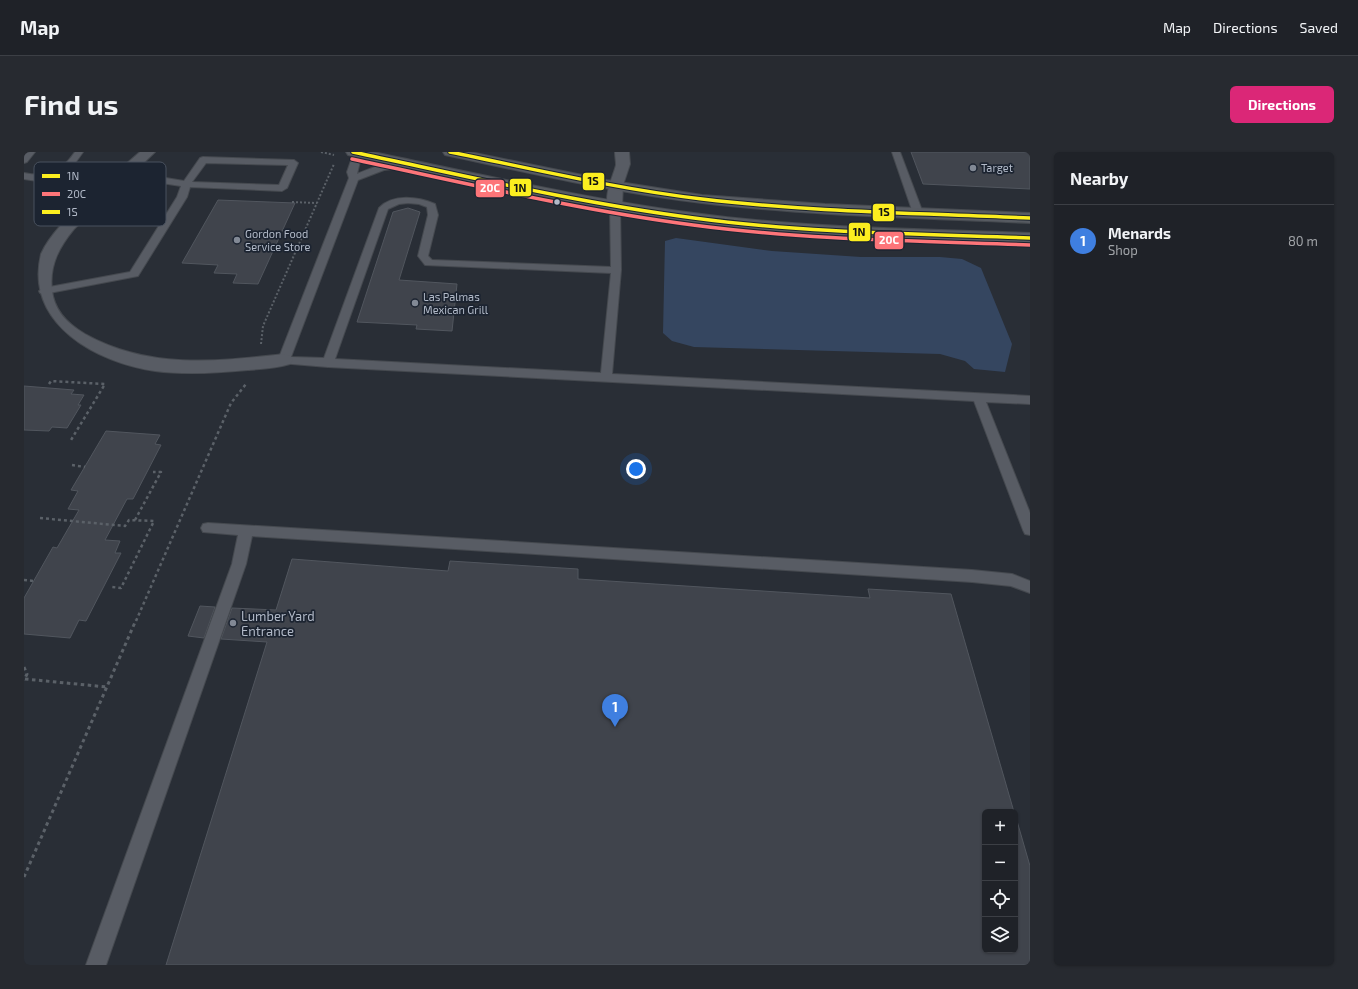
<!DOCTYPE html>
<html lang="en">
<head>
<meta charset="utf-8">
<style>
	body { margin:0; font-family:"Exo 2",sans-serif; background:#272a30; color:#f1f3f6 }
	.controls { position:absolute; right:12px; bottom:12px; display:grid; overflow:hidden; border-radius:6px; box-shadow:0 1px 3px #0004 }
	.controls button { width:36px; height:36px; display:grid; place-items:center; padding:0; border:0; border-bottom:1px solid #3c3f45; background:#1f2228; color:#f1f3f6; font:20px sans-serif }
	.you { position:absolute; left:612px; top:317px; width:14px; height:14px; margin:-10px; border:3px solid #fff; border-radius:50%; background:#1a73e8; box-shadow:0 0 0 6px #1a73e833 }
	.badge { display:grid; place-items:center; width:26px; height:26px; border-radius:50%; background:#db2777; color:#fff; font-size:13px; font-weight:700 }
	.pin { position:absolute; translate:-50% -33px; filter:drop-shadow(0 1px 2px #0008) }
	.pin::after { content:''; position:absolute; top:21px; width:14px; height:12px; background:inherit; clip-path:polygon(0 0,100% 0,50% 100%) }
	.list { margin:0; padding:0; list-style:none }
	h2 { display:flex; justify-content:space-between; align-items:center; height:52px; margin:0; padding:0 16px; font-size:17px }
	h2 small { font-size:13px; font-weight:400; color:#a1a4a8 }
	.list li { display:grid; grid-template-columns:26px 1fr auto; gap:12px; align-items:center; box-sizing:border-box; height:72px; padding:0 16px; border-top:1px solid #3c3f45 }
	.list b { display:block; font-size:15px; white-space:nowrap }
	.list p { margin:0; font-size:13px; white-space:nowrap; color:#a1a4a8 }
	.list em { font-size:13px; font-style:normal; color:#a1a4a8 }
	.icon { flex:none; width:22px; height:22px; fill:none; stroke:currentColor; stroke-width:2; stroke-linecap:round; stroke-linejoin:round }
	.map { position:relative; flex:none; width:1006px; height:813px; overflow:hidden; border-radius:6px }
	header { display:flex; align-items:center; gap:24px; box-sizing:border-box; height:56px; padding:0 20px; background:#1f2228; border-bottom:1px solid #3c3f45 }
	header strong { font-size:19px }
	nav { display:flex; gap:22px; margin-inline-start:auto; font-size:14px }
	.intro { display:flex; align-items:center; justify-content:space-between; box-sizing:border-box; height:96px; padding:0 24px }
	h1 { margin:0; font-size:28px }
	.button { padding:10px 18px; border-radius:6px; background:#db2777; color:#fff; font-size:14px; font-weight:700 }
	main { display:flex; gap:24px; padding:0 24px }
	aside { flex:1; background:#1f2228; border-radius:6px; box-shadow:0 1px 3px #0004 }
	.map>svg:first-child { display:block }
	.water { fill:#354660 }
	.building { fill:#40444c; stroke:#51565e }
	.lines { fill:none; stroke-linecap:round; stroke-linejoin:round }
	.service-casing { stroke:#45494f; stroke-width:2 }
	.minor-casing { stroke:#45494f; stroke-width:2 }
	.tertiary-casing { stroke:#45494f; stroke-width:2 }
	.secondary-casing { stroke:#45494f; stroke-width:2 }
	.path-far2 { stroke:#5b6168; stroke-width:2; stroke-dasharray:2 2; stroke-linecap:butt }
	.path-far1 { stroke:#5b6168; stroke-width:2.5; stroke-dasharray:3 3; stroke-linecap:butt }
	.path { stroke:#5b6168; stroke-width:3; stroke-dasharray:3.5 3.5; stroke-linecap:butt }
	.service { fill:#585c64; fill-rule:evenodd }
	.minor { fill:#585c64; fill-rule:evenodd }
	.tertiary { fill:#585c64; fill-rule:evenodd }
	.secondary { fill:#575b62; fill-rule:evenodd }
	.bus-1-casing { stroke:#1c2431; stroke-width:5.5 }
	.bus-2-casing { stroke:#1c2431; stroke-width:5.5 }
	.bus-3-casing { stroke:#1c2431; stroke-width:5.5 }
	.bus-1 { stroke:#fcee1f; stroke-width:3.5 }
	.bus-2 { stroke:#fd7579; stroke-width:3.5 }
	.bus-3 { stroke:#fcee1f; stroke-width:3.5 }
	.poi-dot { fill:#828995; stroke:#1c2431; stroke-width:1.5 }
	.bus-dot { fill:#b2bac8; stroke:#1c2431; stroke-width:1.5 }
	.labels { text-anchor:middle; stroke-width:3.5; stroke-linejoin:round; paint-order:stroke }
	.far-poi-label { font-size:11px; fill:#b2bac8; stroke:#1c2431; text-anchor:start }
	.poi-label { font-size:13px; fill:#b2bac8; stroke:#1c2431; text-anchor:start }
	.key { fill:#1c2431; stroke:#49515e; stroke-width:1 }
	.key-label { font-size:11px; fill:#b2bac8 }
	.line-badge { stroke:#1c2431; stroke-width:1.5 }
	.badge-label { font-size:11px; text-anchor:middle; font-weight:bold; fill:#fff }
	.pale-badge-label { font-size:11px; text-anchor:middle; font-weight:bold; fill:#111 }
</style>
</head>
<body>
<header>
<strong>Map</strong>
<nav><a>Map</a><a>Directions</a><a>Saved</a></nav>
</header>
<div class="intro"><h1>Find us</h1><a class="button">Directions</a></div>
<main>
<div class="map">
<svg width="1006" height="813" viewBox="0 0 1006 813">
	<rect width="100%" height="100%" fill="#292e36"/>
	<path class="water" d="M 652,86 L 748,99 L 837,105 L 916,105 L 938,107 L 957,116 L 988,192 L 981,220 L 950,217 L 941,209 L 916,202 L 670,195 L 648,189 L 639,181 L 641,89 Z"/>
	<path class="building" d="M 887,0 L 1006,0 L 1006,37 L 899,32 Z
		M 194,48 L 271,51 L 234,132 L 209,131 L 213,122 L 190,121 L 194,113 L 158,111 Z
		M 384,56 L 396,60 L 375,128 L 433,132 L 428,179 L 392,177 L 393,173 L 333,170 L 369,60 Z
		M 0,234 L 50,238 L 47,242 L 60,243 L 54,253 L 57,253 L 43,276 L 28,275 L 25,279 L 0,278 Z
		M 82,279 L 136,283 L 131,292 L 137,293 L 109,347 L 103,347 L 81,388 L 96,389 L 91,401 L 97,401 L 62,469 L 55,468 L 46,486 L 0,482 L 0,446 L 29,395 L 33,396 L 55,358 L 44,357 L 54,339 L 47,338 Z
		M 268,407 L 424,419 L 426,409 L 554,417 L 554,427 L 846,446 L 844,437 L 927,442 L 990,660 L 961,660 L 961,798 L 991,798 L 991,662 L 1006,714 L 1006,813 L 142,813 L 243,490 L 197,487 L 208,456 L 252,458 Z
		M 176,454 L 191,455 L 180,486 L 164,484 Z"/>
	<g class="lines">
		<defs>
			<path id="service" d="M 2,0 L 11,0 L 3,10 L 0,11 L 0,3 Z
				M 51,0 L 59,0 C 43,24 30,33 0,27 L 0,21 C 25,26 37,20 51,0 Z
				M 330,0 L 338,1 L 333,22 C 344,17 381,3 390,12 L 386,15 L 360,18 L 334,28 L 267,205 L 300,206 L 355,56 C 369,41 395,45 411,52 L 414,63 L 404,104 L 408,108 L 587,115 L 586,54 L 591,51 L 596,54 L 597,118 L 588,222 L 1006,244 L 1006,252 L 962,250 L 1006,361 L 1006,383 L 1001,382 L 999,378 L 950,249 L 304,215 L 256,211 L 254,208 L 325,26 L 323,20 ZM 384,51 L 395,52 L 403,55 L 404,63 L 394,104 L 401,113 L 587,121 L 577,221 L 311,207 L 364,57 L 375,52 Z
				M 868,0 L 876,0 L 899,61 L 897,63 L 894,64 L 889,61 Z
				M 179,5 L 270,8 L 274,11 L 263,36 L 258,39 L 166,35 L 163,45 L 114,124 L 20,142 L 16,141 L 15,139 L 20,136 L 106,120 L 153,45 L 157,34 L 99,25 L 94,22 L 96,20 L 99,19 L 160,29 L 176,6 ZM 182,11 L 264,13 L 255,33 L 168,30 Z
				M 184,371 L 948,418 L 988,422 L 1006,429 L 1006,441 L 987,434 L 948,430 L 228,384 L 222,412 L 82,813 L 62,813 L 208,412 L 214,383 L 179,380 L 177,376 L 179,372 Z"/>
			<path id="minor" d="M 591,0 L 605,0 L 606,12 L 599,33 L 598,54 L 596,57 L 591,58 L 586,57 C 578,46 589,25 592,13 C 592,9 591,4 591,0 Z"/>
			<path id="tertiary" d="M 116,0 L 131,0 L 50,77 C 35,95 25,114 28,138 C 30,159 44,172 61,182 C 124,217 191,210 260,202 L 266,204 L 269,208 L 266,212 C 253,216 238,217 224,218 C 193,221 161,223 131,219 C 75,211 0,173 17,102 C 27,80 47,63 64,47 C 82,31 98,15 116,0 Z"/>
			<path id="secondary" d="M 322,0 L 349,0 C 456,22 562,47 670,61 C 781,76 894,77 1006,81 L 1006,91 C 894,86 781,85 670,70 C 555,55 442,28 329,4 L 324,3 Z
				M 419,0 L 446,0 L 583,28 L 678,43 L 801,52 L 1006,61 L 1006,71 C 897,66 787,64 678,51 C 593,41 510,22 426,4 L 421,3 Z"/>
		</defs>
		<use href="#service" class="service-casing"/>
		<use href="#minor" class="minor-casing"/>
		<use href="#tertiary" class="tertiary-casing"/>
		<use href="#secondary" class="secondary-casing"/>
		<path class="path-far2" d="M 297,0 L 310,3
			M 268,50 L 293,51
			M 237,192 L 239,174 L 310,12"/>
		<path class="path-far1" d="M 25,232 L 27,229 L 81,232 L 47,288
			M 48,313 L 61,315
			M 16,366 L 101,374 L 105,368 L 130,369 L 97,436 L 88,435
			M 111,368 L 137,320 L 129,320
			M 0,428 L 10,429
			M 112,469 L 207,251 L 222,232"/>
		<path class="path" d="M 0,515 L 3,522 L 0,528
			M 1,527 L 83,535
			M 0,725 L 112,468"/>
		<use href="#service" class="service"/>
		<use href="#minor" class="minor"/>
		<use href="#tertiary" class="tertiary"/>
		<use href="#secondary" class="secondary"/>
		<defs>
			<path id="bus-1" d="M 329,0 C 442,24 555,51 670,66 C 781,81 894,82 1006,86"/>
			<path id="bus-2" d="M 328,7 C 441,31 554,58 669,73 C 781,88 894,89 1006,93"/>
			<path id="bus-3" d="M 426,0 C 510,17 593,37 678,47 C 787,60 897,61 1006,66"/>
		</defs>
		<use href="#bus-1" class="bus-1-casing"/>
		<use href="#bus-2" class="bus-2-casing"/>
		<use href="#bus-3" class="bus-3-casing"/>
		<use href="#bus-1" class="bus-1"/>
		<use href="#bus-2" class="bus-2"/>
		<use href="#bus-3" class="bus-3"/>
	</g>
	<g class="poi-dot">
		<circle cx="949" cy="16" r="4"/>
		<circle cx="213" cy="88" r="4"/>
		<circle cx="391" cy="151" r="4"/>
		<circle cx="209" cy="471" r="4"/>
	</g>
	<circle class="bus-dot" cx="533" cy="50" r="3.5"/>
	<g class="labels">
		<g class="far-poi-label">
			<text x="957" y="20">Target</text>
			<text x="221" y="86">Gordon Food<tspan x="221" dy="13">Service Store</tspan></text>
			<text x="399" y="149">Las Palmas<tspan x="399" dy="13">Mexican Grill</tspan></text>
		</g>
		<g class="poi-label">
			<text x="217" y="469">Lumber Yard<tspan x="217" dy="15">Entrance</tspan></text>
		</g>
	</g>
	<rect x="10" y="10" width="132" height="64" rx="6" class="key"/>
	<rect x="18" y="22" width="18" height="4" fill="#fcee1f"/>
	<rect x="18" y="40" width="18" height="4" fill="#fd7579"/>
	<rect x="18" y="58" width="18" height="4" fill="#fcee1f"/>
	<g class="key-label">
		<text x="43" y="28">1N</text>
		<text x="43" y="46">20C</text>
		<text x="43" y="64">1S</text>
	</g>
	<g class="line-badge">
		<rect x="558" y="20" width="23" height="19" rx="4" fill="#fcee1f"/>
		<rect x="485" y="26" width="23" height="19" rx="4" fill="#fcee1f"/>
		<rect x="451" y="27" width="30" height="19" rx="4" fill="#fd7579"/>
		<rect x="848" y="51" width="23" height="19" rx="4" fill="#fcee1f"/>
		<rect x="824" y="70" width="23" height="20" rx="4" fill="#fcee1f"/>
		<rect x="850" y="79" width="30" height="19" rx="4" fill="#fd7579"/>
	</g>
	<g class="badge-label">
		<text x="466" y="40">20C</text>
		<text x="865" y="92">20C</text>
	</g>
	<g class="pale-badge-label">
		<text x="569" y="33">1S</text>
		<text x="496" y="40">1N</text>
		<text x="860" y="64">1S</text>
		<text x="835" y="84">1N</text>
	</g>
</svg>
<div class="controls">
<button>+</button>
<button>−</button>
<button><svg class="icon" aria-label="locate" viewBox="0 0 24 24"><circle cx="12" cy="12" r="6"/><path d="M12 2v4M12 18v4M2 12h4M18 12h4"/></svg></button>
<button><svg class="icon" aria-label="layers" viewBox="0 0 24 24"><path d="M12 4l9 5-9 5-9-5zM3 14l9 5 9-5"/></svg></button>
</div>
<div class="you"></div>
<div class="pin badge" style="left:591px;top:575px;background:#3f7fe0">1</div>
</div>
<aside>
<h2>Nearby<small></small></h2>
<ul class="list">
<li><span class="badge" style="background:#3f7fe0">1</span><div><b>Menards</b><p>Shop</p></div><em>80 m</em></li>
</ul>
</aside>
</main>
</body>
</html>
